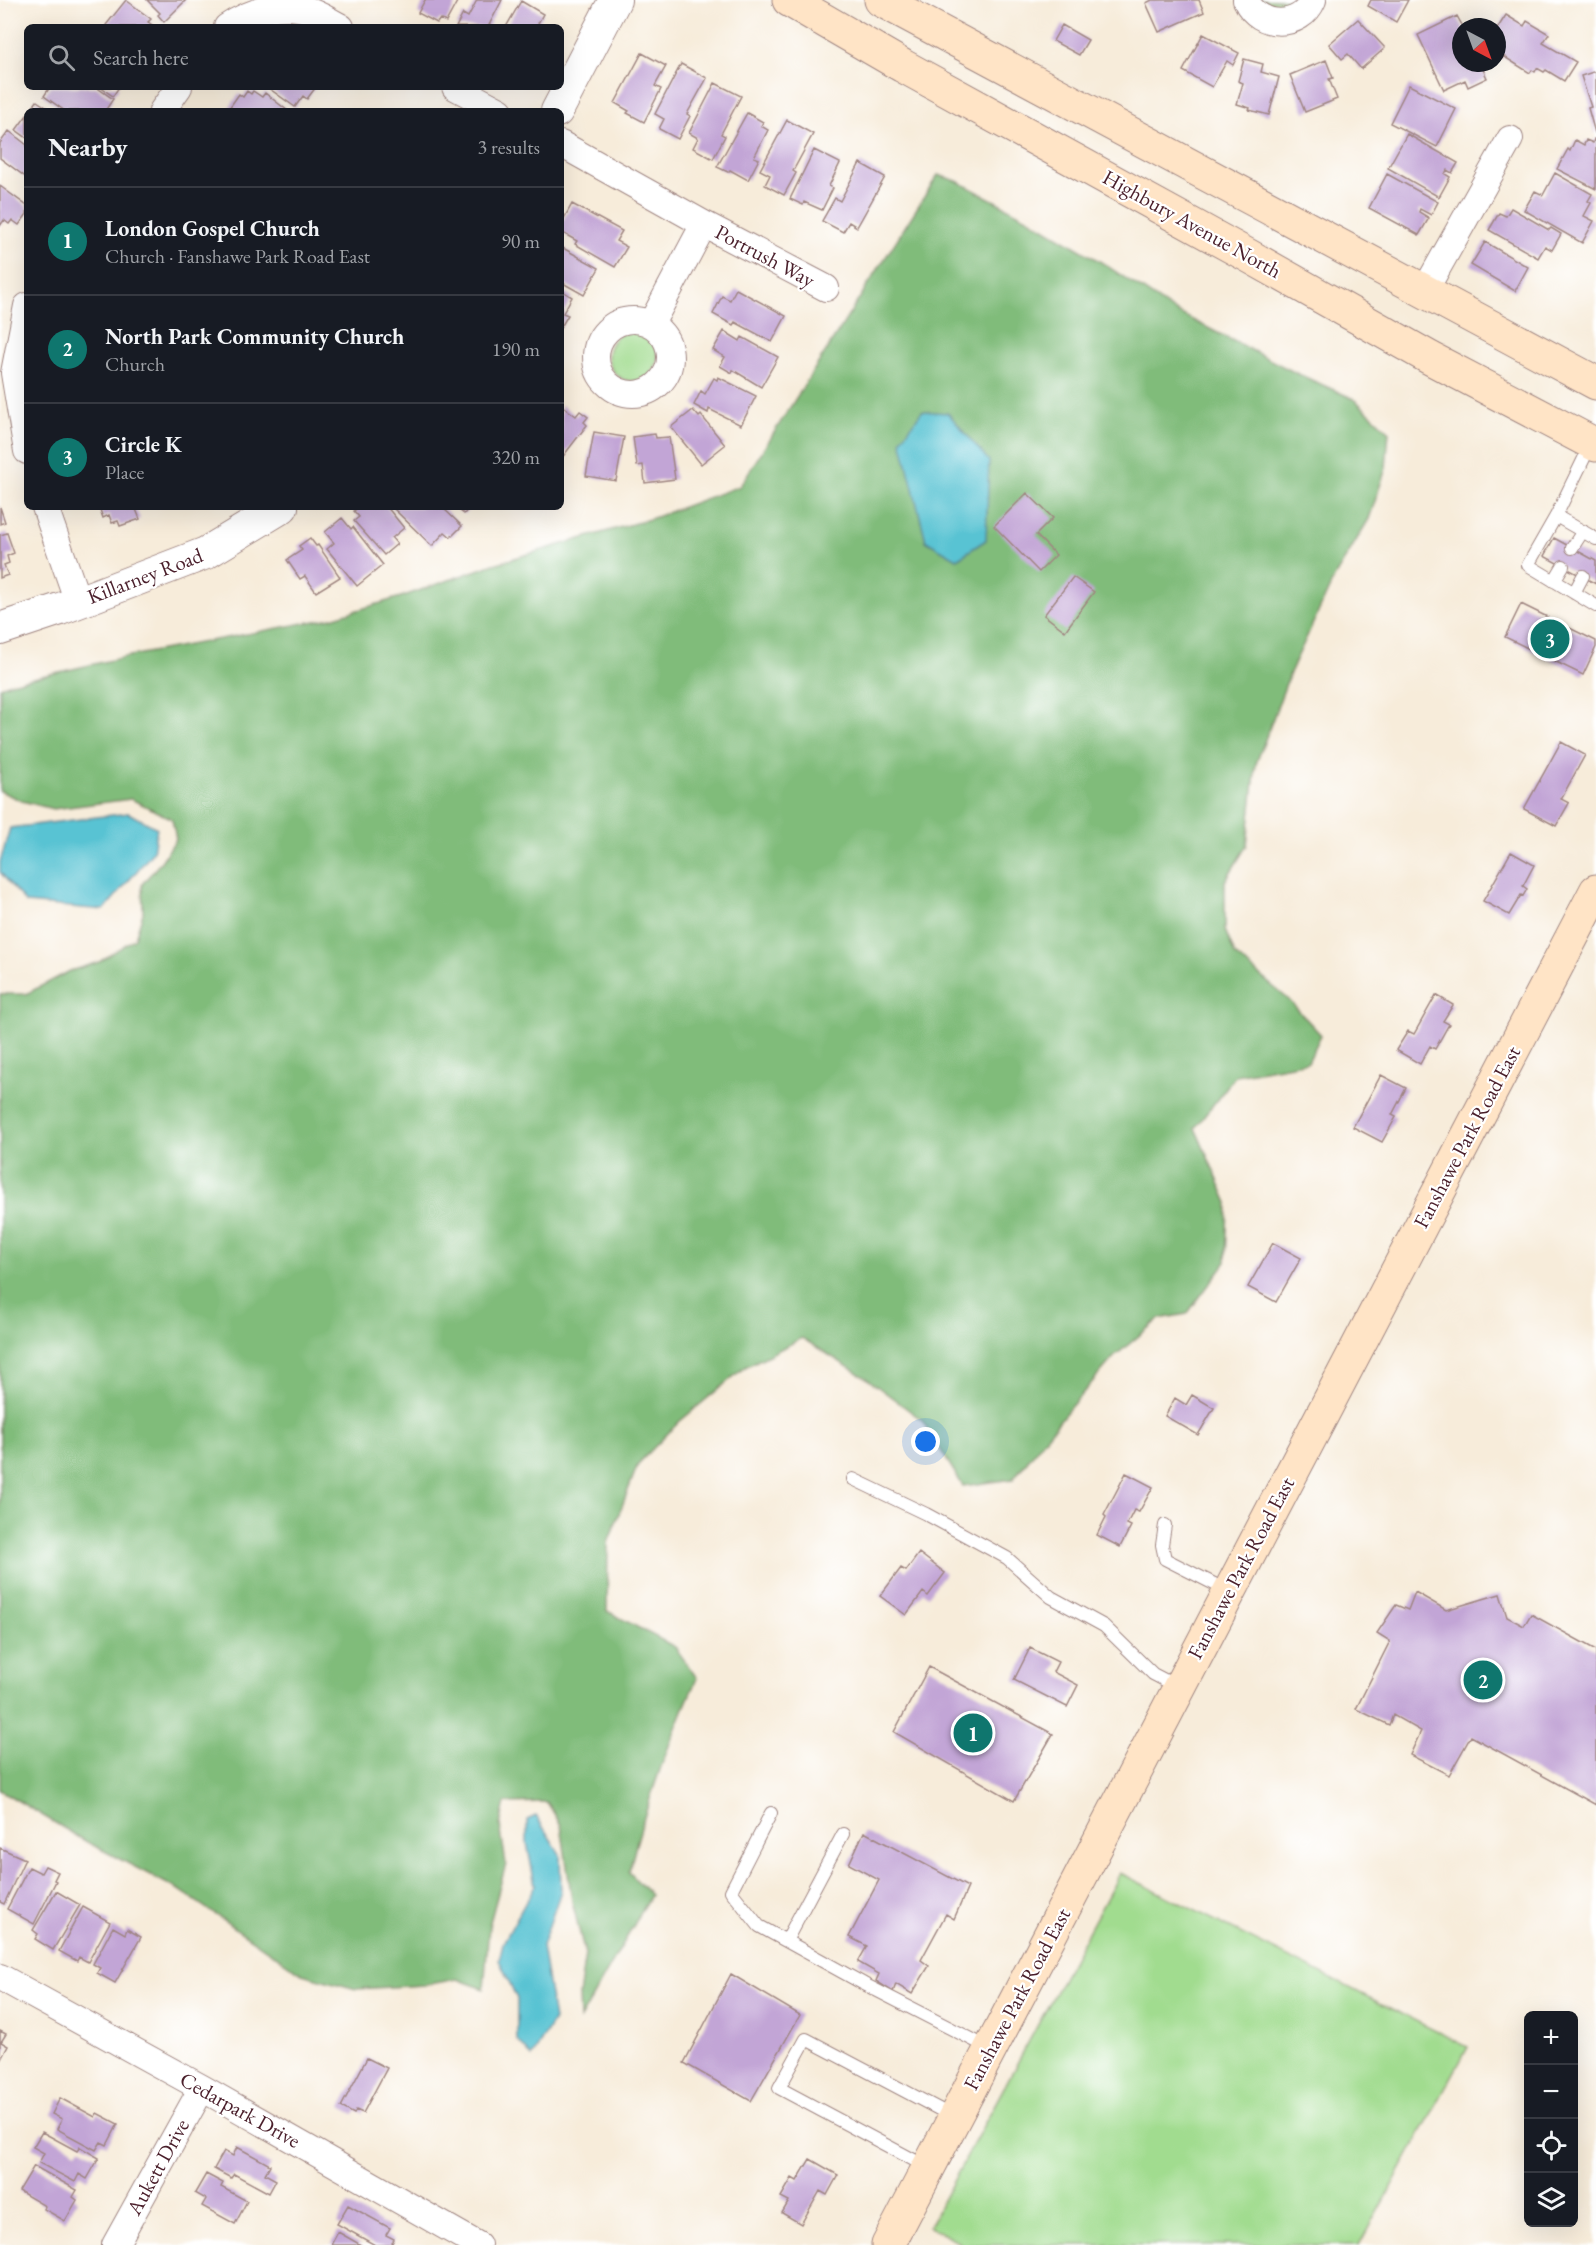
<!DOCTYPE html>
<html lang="en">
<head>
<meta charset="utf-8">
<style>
	body { margin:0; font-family:"EB Garamond",serif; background:#20242c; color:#f1f3f6 }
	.controls { position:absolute; right:18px; bottom:18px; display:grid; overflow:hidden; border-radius:9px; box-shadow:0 6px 24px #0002 }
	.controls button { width:54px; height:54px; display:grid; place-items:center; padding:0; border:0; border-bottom:2px solid #363941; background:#171b24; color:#f1f3f6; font:30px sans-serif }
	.compass { position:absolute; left:1452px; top:18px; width:54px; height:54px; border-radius:50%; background:#171b24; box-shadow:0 6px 24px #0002; rotate:139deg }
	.you { position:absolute; left:926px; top:1442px; width:21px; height:21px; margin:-15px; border:4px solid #fff; border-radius:50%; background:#1a73e8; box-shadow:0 0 0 9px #1a73e833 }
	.badge { display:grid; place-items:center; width:39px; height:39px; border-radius:50%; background:#0f766e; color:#fff; font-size:20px; font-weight:700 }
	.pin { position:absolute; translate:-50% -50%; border:3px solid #fff; box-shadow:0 2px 6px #0006 }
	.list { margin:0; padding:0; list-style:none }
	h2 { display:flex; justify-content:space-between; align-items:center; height:78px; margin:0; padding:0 24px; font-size:26px }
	h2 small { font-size:20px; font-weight:400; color:#9ea1a6 }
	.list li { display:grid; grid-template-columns:39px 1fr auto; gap:18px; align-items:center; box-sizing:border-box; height:108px; padding:0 24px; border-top:2px solid #363941 }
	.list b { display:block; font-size:22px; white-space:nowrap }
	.list p { margin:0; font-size:20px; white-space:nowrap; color:#9ea1a6 }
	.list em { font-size:20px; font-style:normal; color:#9ea1a6 }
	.icon { flex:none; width:33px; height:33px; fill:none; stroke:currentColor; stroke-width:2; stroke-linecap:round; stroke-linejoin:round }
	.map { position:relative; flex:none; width:1596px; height:2245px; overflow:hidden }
	.search { position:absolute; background:#171b24; box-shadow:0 6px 24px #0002; left:24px; top:24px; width:540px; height:66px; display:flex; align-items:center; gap:15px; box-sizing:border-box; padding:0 21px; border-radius:9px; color:#9ea1a6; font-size:22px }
	.panel { position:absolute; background:#171b24; box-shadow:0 6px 24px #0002; left:24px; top:108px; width:540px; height:402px; border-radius:9px }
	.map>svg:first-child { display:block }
	.green { fill:#a1dc8f; stroke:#767e5d; stroke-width:1.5 }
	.forest { fill:#80bc7a; stroke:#656e52; stroke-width:1.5 }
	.water { fill:#58c3d3; stroke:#51717f; stroke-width:1.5 }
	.building { fill:#c2a5d6 }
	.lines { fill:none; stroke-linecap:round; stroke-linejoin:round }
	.service-casing { stroke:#a08682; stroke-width:14 }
	.minor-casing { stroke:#a08682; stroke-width:28 }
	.tertiary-casing { stroke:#a08682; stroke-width:34 }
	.secondary-casing { stroke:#a08682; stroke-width:35 }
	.service { stroke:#fff; stroke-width:12 }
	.minor { stroke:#fff; stroke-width:26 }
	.tertiary { stroke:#fff; stroke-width:32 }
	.secondary { stroke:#ffe4c6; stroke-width:33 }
	.labels { text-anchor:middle; stroke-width:4.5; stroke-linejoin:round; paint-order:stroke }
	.street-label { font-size:21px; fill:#4a1f2b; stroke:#fff }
</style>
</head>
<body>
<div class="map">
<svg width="1596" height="2245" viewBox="0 0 1596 2245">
	<rect width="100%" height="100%" fill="#fff"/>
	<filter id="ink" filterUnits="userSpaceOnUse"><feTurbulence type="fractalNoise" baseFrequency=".0167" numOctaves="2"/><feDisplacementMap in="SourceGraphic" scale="12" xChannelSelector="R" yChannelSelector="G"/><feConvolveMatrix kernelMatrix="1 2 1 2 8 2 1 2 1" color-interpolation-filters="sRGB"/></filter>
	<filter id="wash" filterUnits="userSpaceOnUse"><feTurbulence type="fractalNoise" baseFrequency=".008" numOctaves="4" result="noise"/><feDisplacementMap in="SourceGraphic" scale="24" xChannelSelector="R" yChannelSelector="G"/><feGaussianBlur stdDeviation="1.35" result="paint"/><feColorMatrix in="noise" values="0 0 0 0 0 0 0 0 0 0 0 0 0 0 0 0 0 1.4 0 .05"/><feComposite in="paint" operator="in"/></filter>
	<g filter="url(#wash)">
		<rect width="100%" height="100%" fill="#f7ecda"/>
		<path class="green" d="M 1259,0 L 1299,0 C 1286,14 1272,9 1259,0 Z
			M608 356a25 25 0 1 1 50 0a25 25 0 1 1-50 0Z
			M 1120,1873 L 1468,2047 L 1359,2245 L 963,2245 L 929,2226 Z"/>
		<path class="forest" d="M 938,175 L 957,181 L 1029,219 L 1101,262 L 1173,310 L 1296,373 L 1354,399 L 1389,431 L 1386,468 L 1369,519 L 1335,576 L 1290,673 L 1256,764 L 1247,845 L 1225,881 L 1225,930 L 1235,955 L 1288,999 L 1321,1035 L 1308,1062 L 1236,1075 L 1195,1128 L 1228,1203 L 1226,1262 L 1187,1314 L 1159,1319 L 1115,1356 L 1068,1410 L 1013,1479 L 963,1486 L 922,1420 L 866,1378 L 802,1338 L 745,1367 L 679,1422 L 638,1464 L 608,1543 L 607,1611 L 675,1647 L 697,1678 C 669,1741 645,1805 629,1872 L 651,1895 L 580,2019 L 579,1995 L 585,1954 L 572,1901 L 561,1825 L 547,1802 L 505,1803 L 500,1825 L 506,1864 L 489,1926 L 484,1989 L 457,1979 L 425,1985 L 356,1989 L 302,1974 L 181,1891 L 87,1842 L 0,1790 L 0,994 L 26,994 L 70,971 L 99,962 L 135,938 L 143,913 L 142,884 L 160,863 L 176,839 L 172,819 L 131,799 L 53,809 L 22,801 L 0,791 L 0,687 L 11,683 L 125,657 L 331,618 L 404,596 L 494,564 L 653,518 L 740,486 Z"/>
		<path class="water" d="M 922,411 L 948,413 L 989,461 L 986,540 L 957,559 L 926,541 L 901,440 Z
			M 128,813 L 157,828 L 153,852 L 104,910 L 26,903 L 0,872 L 0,862 L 10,828 Z
			M 536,1816 L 560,1854 L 561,1891 L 542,1946 L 554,2020 L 532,2057 L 517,2040 L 517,1999 L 499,1960 L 503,1943 L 535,1885 L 527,1843 L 527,1820 Z"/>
		<g id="blocks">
			<path class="building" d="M 126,0 L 151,19 L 148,22 L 155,27 L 109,27 L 106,25 Z
				M 147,0 L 186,0 L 164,22 L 158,15 L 160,13 Z
				M 425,0 L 458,0 L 446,22 L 440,19 L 437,23 L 418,13 Z
				M 477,0 L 502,0 L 488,27 L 456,27 L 463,14 L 468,17 Z
				M 1152,0 L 1199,0 L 1204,12 L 1159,32 L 1146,3 Z
				M 1371,0 L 1408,0 L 1396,22 L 1368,6 Z
				M 521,1 L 543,14 L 536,27 L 506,27 Z
				M 1506,15 L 1524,26 L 1527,21 L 1549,34 L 1543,43 L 1576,62 L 1564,81 L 1546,70 L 1544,72 L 1537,68 L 1535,72 L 1532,70 L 1530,73 L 1503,56 L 1502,59 L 1497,56 L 1497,29 Z
				M 1457,16 L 1463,27 L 1461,63 L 1480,63 L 1487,78 L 1468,87 L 1465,80 L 1444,90 L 1418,35 Z
				M 1358,19 L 1385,48 L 1361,69 L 1348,54 L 1342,59 L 1329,44 Z
				M 1062,25 L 1088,40 L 1079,55 L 1053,41 Z
				M 1203,34 L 1239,53 L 1233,65 L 1227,61 L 1212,87 L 1183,71 Z
				M 642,53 L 666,66 L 655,86 L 661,89 L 644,122 L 627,113 L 629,111 L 615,103 Z
				M 1244,59 L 1263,64 L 1261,72 L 1279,77 L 1269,115 L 1249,110 L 1250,108 L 1237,104 L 1243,83 L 1238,81 Z
				M 1326,60 L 1333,78 L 1329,79 L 1337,99 L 1305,112 L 1290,75 Z
				M 681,64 L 707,78 L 687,114 L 690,116 L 678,139 L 659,129 L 664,119 L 655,114 Z
				M 1596,71 L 1596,133 L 1595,133 L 1588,108 L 1591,107 L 1581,76 Z
				M 715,83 L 741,96 L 721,134 L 725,136 L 713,159 L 693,148 L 698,138 L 689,133 Z
				M 1409,85 L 1456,109 L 1437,147 L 1390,123 Z
				M 50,87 L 96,87 L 113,99 L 105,111 L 65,111 L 44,96 Z
				M 100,87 L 119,87 L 113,96 Z
				M 267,87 L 316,87 L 307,99 L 303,96 L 295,107 Z
				M 247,91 L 251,94 L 253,91 L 262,97 L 265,93 L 288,111 L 227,111 L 239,94 L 243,97 Z
				M 37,101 L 52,111 L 30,111 Z
				M 747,113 L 763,122 L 761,126 L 768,130 L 754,157 L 759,159 L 748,180 L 730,170 L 728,172 L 717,167 Z
				M 27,115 L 27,138 L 16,130 Z
				M 787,120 L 813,134 L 793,171 L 796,173 L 784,195 L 765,185 L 770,175 L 760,170 Z
				M 9,131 L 27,145 L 27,178 L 0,158 L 0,143 Z
				M 1407,134 L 1458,163 L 1452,173 L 1447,170 L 1445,174 L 1450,177 L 1439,197 L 1388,168 Z
				M 1594,139 L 1596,140 L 1596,189 L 1557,169 L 1568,149 L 1570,151 L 1575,140 L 1584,145 L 1586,140 L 1593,143 Z
				M 814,150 L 840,163 L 829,186 L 833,188 L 822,210 L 804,202 L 803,205 L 790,199 Z
				M 860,163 L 885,177 L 857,227 L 849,222 L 843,232 L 822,221 L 835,198 L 840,201 Z
				M 1555,173 L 1592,194 L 1588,201 L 1591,203 L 1584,216 L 1594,221 L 1582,243 L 1524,210 L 1535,191 L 1543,195 Z
				M 1387,174 L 1438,202 L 1431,215 L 1420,209 L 1419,212 L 1429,218 L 1419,235 L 1369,208 Z
				M 0,186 L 27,206 L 27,214 L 19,225 L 12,220 L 9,224 L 4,220 L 0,226 Z
				M 572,204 L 622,231 L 616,241 L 627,247 L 615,267 L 575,244 L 577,241 L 561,232 L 561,224 Z
				M 1511,208 L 1549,230 L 1551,228 L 1561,234 L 1552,250 L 1545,246 L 1538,258 L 1489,230 L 1499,213 L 1506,216 Z
				M 1485,242 L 1528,267 L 1515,291 L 1471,265 Z
				M 561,247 L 599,268 L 584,295 L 561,282 Z
				M 736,289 L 786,316 L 772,342 L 735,322 L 733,325 L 713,314 L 722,296 L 730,300 Z
				M 561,290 L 572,297 L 563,313 L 568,315 L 561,327 Z
				M 724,331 L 740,341 L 742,337 L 778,357 L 761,387 L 733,370 L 732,373 L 720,366 L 725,357 L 713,350 Z
				M 718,377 L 756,396 L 741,425 L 709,409 L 708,413 L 694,405 L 701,391 L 705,394 L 714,378 L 717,380 Z
				M 561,405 L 576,416 L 580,411 L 588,417 L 584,422 L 587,425 L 561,459 Z
				M 693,410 L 699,417 L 701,415 L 725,445 L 701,464 L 671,427 Z
				M 594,432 L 624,437 L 616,481 L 586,476 Z
				M 655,434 L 656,438 L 669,437 L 675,479 L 645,483 L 643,465 L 637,466 L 633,437 Z
				M 1027,493 L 1053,518 L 1036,535 L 1056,555 L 1039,572 L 994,526 Z
				M 0,507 L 5,522 L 0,524 Z
				M 99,507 L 135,507 L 140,519 L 120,526 L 118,521 L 112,523 L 109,515 L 103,518 Z
				M 358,507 L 387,507 L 404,528 L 392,538 L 397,544 L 384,555 L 354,521 L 359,517 L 354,511 Z
				M 392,507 L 442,507 L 462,526 L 451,537 L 445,532 L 432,546 Z
				M 455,507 L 470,507 L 464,514 Z
				M 342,518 L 351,529 L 353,527 L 383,565 L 357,586 L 327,549 L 334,543 L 325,532 Z
				M 7,533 L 14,553 L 7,556 L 9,563 L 4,565 L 8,575 L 0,578 L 0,535 Z
				M 310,538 L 316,546 L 318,545 L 340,577 L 316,592 L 305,576 L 300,579 L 287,560 L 302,550 L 299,546 Z
				M 1554,538 L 1596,561 L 1596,584 L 1544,556 Z
				M 1073,577 L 1094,592 L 1065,631 L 1044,615 Z
				M 1521,604 L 1596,641 L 1596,647 L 1583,675 L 1505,637 Z
				M 1561,742 L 1585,755 L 1561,799 L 1569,803 L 1556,826 L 1524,809 Z
				M 1511,852 L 1534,865 L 1523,886 L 1527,889 L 1523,896 L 1521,895 L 1509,915 L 1483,901 Z
				M 1436,995 L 1453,1005 L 1443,1021 L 1449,1024 L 1435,1049 L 1430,1046 L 1420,1064 L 1396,1050 L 1408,1031 L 1414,1034 Z
				M 1381,1075 L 1406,1088 L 1392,1115 L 1396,1117 L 1382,1142 L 1353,1127 Z
				M 1273,1243 L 1301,1258 L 1276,1302 L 1248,1287 Z
				M 1192,1395 L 1214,1408 L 1198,1435 L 1165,1416 L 1175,1398 L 1186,1405 Z
				M 1126,1473 L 1153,1487 L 1139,1512 L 1134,1510 L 1127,1524 L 1131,1526 L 1120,1547 L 1097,1535 L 1106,1517 L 1104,1515 Z
				M 919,1553 L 945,1573 L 928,1596 L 923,1592 L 906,1615 L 880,1596 L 901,1568 L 906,1571 Z
				M 1415,1592 L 1446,1610 L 1500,1594 L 1507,1617 L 1524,1626 L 1531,1614 L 1596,1650 L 1596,1805 L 1471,1736 L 1449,1775 L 1410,1755 L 1421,1731 L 1393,1715 L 1389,1725 L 1356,1709 L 1390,1641 L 1377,1633 L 1396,1605 L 1408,1610 Z
				M 1030,1648 L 1058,1662 L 1053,1672 L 1078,1685 L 1067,1707 L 1014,1680 Z
				M 929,1667 L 1053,1734 L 1014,1801 L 894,1732 Z
				M 864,1832 L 968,1887 L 954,1919 L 946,1914 L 921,1960 L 929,1966 L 912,1994 L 896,1984 L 893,1992 L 876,1981 L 879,1974 L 858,1962 L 867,1946 L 849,1937 L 879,1880 L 849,1864 Z
				M 0,1848 L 25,1859 L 4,1904 L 0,1902 Z
				M 45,1866 L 58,1872 L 54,1880 L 56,1881 L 34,1924 L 7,1909 L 29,1867 L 41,1873 Z
				M 56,1891 L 80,1905 L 53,1950 L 35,1939 L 38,1934 L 33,1930 Z
				M 83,1907 L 110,1922 L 88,1962 L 79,1957 L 77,1961 L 59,1951 Z
				M 113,1927 L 125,1934 L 127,1929 L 141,1937 L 115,1983 L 97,1973 L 100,1968 L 93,1964 Z
				M 731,1974 L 800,2015 L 751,2101 L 684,2063 Z
				M 0,2031 L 6,2034 L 1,2042 L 8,2046 L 0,2061 Z
				M 367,2058 L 387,2068 L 363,2113 L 356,2110 L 354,2114 L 341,2107 Z
				M 60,2098 L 95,2117 L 97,2113 L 118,2124 L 107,2145 L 101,2142 L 96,2150 L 57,2129 L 62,2119 L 52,2114 Z
				M 42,2132 L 77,2151 L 80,2147 L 99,2158 L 87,2179 L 79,2174 L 75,2182 L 39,2163 L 44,2153 L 33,2147 Z
				M 237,2147 L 270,2165 L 265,2174 L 276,2180 L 269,2193 L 234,2174 L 231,2178 L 214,2169 L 224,2151 L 233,2156 Z
				M 810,2159 L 838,2175 L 827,2195 L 820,2191 L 801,2224 L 782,2213 L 789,2201 L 781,2197 L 792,2178 L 797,2181 Z
				M 34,2166 L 77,2190 L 73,2197 L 77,2200 L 65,2221 L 44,2209 L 45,2206 L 19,2191 Z
				M 206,2174 L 223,2183 L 221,2187 L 247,2201 L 235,2224 L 202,2206 L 206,2199 L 195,2193 Z
				M 348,2205 L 390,2228 L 386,2235 L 394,2239 L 391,2245 L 375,2245 L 337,2224 Z
				M 338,2232 L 361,2245 L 331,2245 Z"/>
		</g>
	</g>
	<g filter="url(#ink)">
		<use href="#blocks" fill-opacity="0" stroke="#a08682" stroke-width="1.5"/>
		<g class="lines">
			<defs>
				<path id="service" d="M 1591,444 L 1556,516 L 1596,539
					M 1556,516 L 1528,565 L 1596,606
					M 1572,548 L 1583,531
					M 1554,581 L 1563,566
					M 1574,593 L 1583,576
					M 853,1479 L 926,1514 L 1007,1558 L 1051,1597 L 1104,1626 L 1153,1674 L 1178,1687
					M 1165,1525 L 1162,1545 L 1165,1559 L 1228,1591
					M 771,1813 L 731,1891 L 759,1926 L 864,1984 L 989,2048
					M 786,1941 L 843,1834
					M 927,2167 L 779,2088 L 806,2039 L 954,2117"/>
				<path id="minor" d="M 1246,0 C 1259,29 1301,29 1313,0
					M 227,27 C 250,11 285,0 312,12 C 322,16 332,22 341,27
					M 455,87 L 500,111
					M 162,111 L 179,87
					M 561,144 L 704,224 L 826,288
					M 1424,292 L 1510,139
					M 27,306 L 14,373 L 27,451
					M596 357a37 37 0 1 1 74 0a37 37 0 1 1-74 0Z
					M 651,324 L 704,224
					M 45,507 L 78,602
					M 0,1977 L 202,2088 L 478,2245
					M 115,2245 L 202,2088"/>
				<path id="tertiary" d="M 557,111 L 615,0
					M 0,629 L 60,609 L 206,553 L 282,507"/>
				<path id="secondary" d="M 789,0 L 903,66 L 1249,256 L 1430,358 L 1596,445
					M 881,0 L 1596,383
					M 888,2245 L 1596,891"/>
			</defs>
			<use href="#service" class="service-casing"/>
			<use href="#minor" class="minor-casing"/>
			<use href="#tertiary" class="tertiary-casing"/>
			<use href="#secondary" class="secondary-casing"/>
			<use href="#service" class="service"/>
			<use href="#minor" class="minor"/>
			<use href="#tertiary" class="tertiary"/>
			<use href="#secondary" class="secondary"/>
		</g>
	</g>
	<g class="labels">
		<g class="street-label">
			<text transform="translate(1192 224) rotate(29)" y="7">Highbury Avenue North</text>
			<text transform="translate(765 256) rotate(28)" y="7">Portrush Way</text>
			<text transform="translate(145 576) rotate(-21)" y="7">Killarney Road</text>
			<text transform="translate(1467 1137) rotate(-62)" y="7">Fanshawe Park Road East</text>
			<text transform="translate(1241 1568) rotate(-62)" y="7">Fanshawe Park Road East</text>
			<text transform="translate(1017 1999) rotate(-62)" y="7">Fanshawe Park Road East</text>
			<text transform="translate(240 2110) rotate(29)" y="7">Cedarpark Drive</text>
			<text transform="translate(158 2167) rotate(-61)" y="7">Aukett Drive</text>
		</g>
	</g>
</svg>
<div class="controls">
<button>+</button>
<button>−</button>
<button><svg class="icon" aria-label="locate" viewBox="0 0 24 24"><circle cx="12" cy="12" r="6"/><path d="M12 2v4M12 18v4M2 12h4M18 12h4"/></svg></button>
<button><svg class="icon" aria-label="layers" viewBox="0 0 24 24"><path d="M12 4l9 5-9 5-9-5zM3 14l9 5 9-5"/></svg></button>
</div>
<svg class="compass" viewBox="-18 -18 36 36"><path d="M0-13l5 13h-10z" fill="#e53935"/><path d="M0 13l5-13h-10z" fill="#9ea1a6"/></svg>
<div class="you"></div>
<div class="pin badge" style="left:973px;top:1733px">1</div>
<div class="pin badge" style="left:1483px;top:1680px">2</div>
<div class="pin badge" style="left:1550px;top:639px">3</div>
<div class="search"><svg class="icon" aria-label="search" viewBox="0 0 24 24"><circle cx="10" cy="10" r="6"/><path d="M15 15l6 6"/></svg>Search here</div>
<section class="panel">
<h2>Nearby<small>3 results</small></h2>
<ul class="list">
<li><span class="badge">1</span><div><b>London Gospel Church</b><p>Church · Fanshawe Park Road East</p></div><em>90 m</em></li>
<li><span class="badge">2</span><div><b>North Park Community Church</b><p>Church</p></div><em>190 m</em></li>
<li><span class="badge">3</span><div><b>Circle K</b><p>Place</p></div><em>320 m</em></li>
</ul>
</section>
</div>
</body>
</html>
